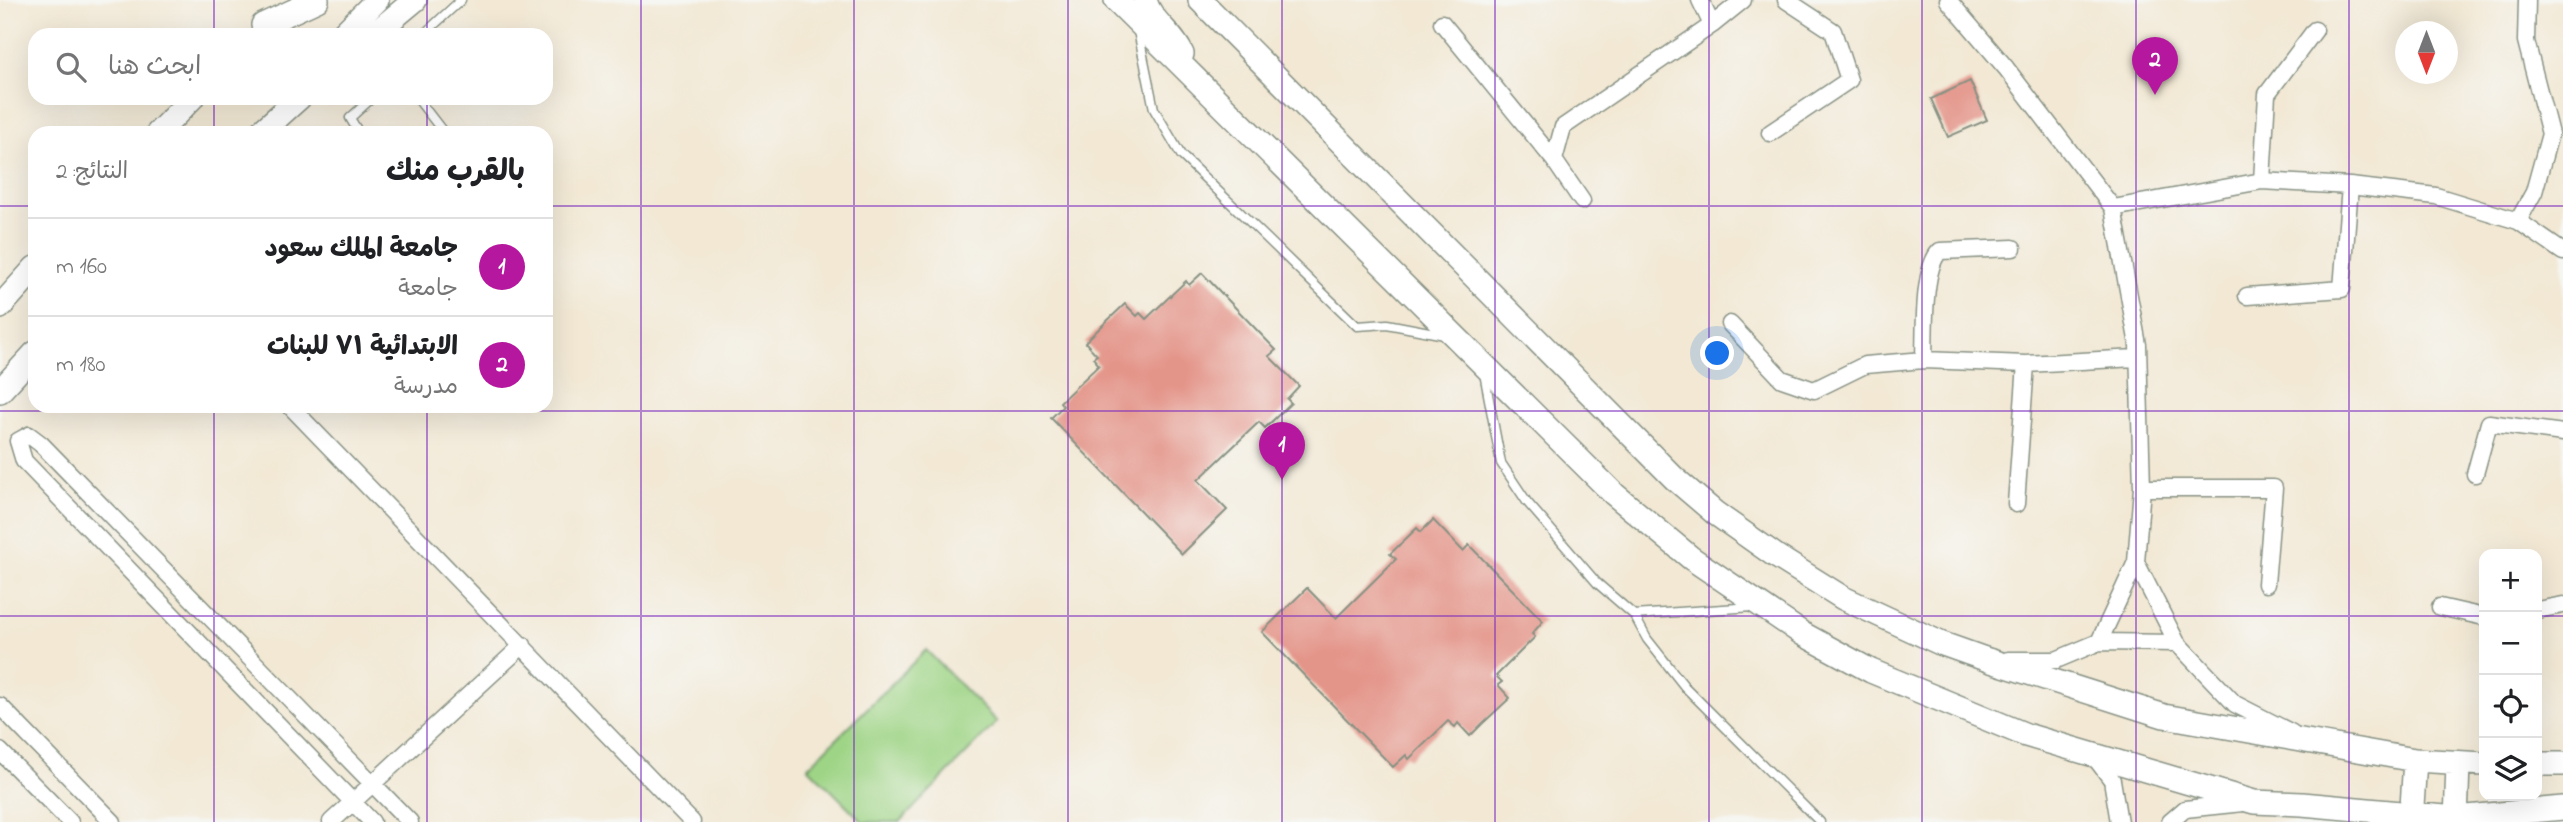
<!DOCTYPE html>
<html lang="ar">
<head>
<meta charset="utf-8">
<style>
	body { margin:0; font-family:"Indie Flower","Playpen Sans Arabic",sans-serif; background:#f2f2f2; color:#202124; direction:rtl }
	.controls { position:absolute; right:21px; bottom:21px; display:grid; overflow:hidden; border-radius:14px; box-shadow:0 7px 28px #0002 }
	.controls button { width:63px; height:63px; display:grid; place-items:center; padding:0; border:0; border-bottom:2px solid #e0e0e0; background:#fff; color:#202124; font:35px sans-serif }
	.compass { position:absolute; left:2395px; top:21px; width:63px; height:63px; border-radius:50%; background:#fff; box-shadow:0 7px 28px #0002; rotate:180deg }
	.you { position:absolute; left:1718px; top:354px; width:24px; height:24px; margin:-18px; border:5px solid #fff; border-radius:50%; background:#1a73e8; box-shadow:0 0 0 10px #1a73e833 }
	.badge { display:grid; place-items:center; width:46px; height:46px; border-radius:50%; background:#b5179e; color:#fff; font-size:23px; font-weight:700 }
	.pin { position:absolute; translate:-50% -58px; filter:drop-shadow(0 2px 4px #0008) }
	.pin::after { content:''; position:absolute; top:37px; width:24px; height:21px; background:inherit; clip-path:polygon(0 0,100% 0,50% 100%) }
	.list { margin:0; padding:0; list-style:none }
	h2 { display:flex; justify-content:space-between; align-items:center; height:91px; margin:0; padding:0 28px; font-size:30px }
	h2 small { font-size:23px; font-weight:400; color:#757577 }
	.list li { display:grid; grid-template-columns:46px 1fr auto; gap:21px; align-items:center; box-sizing:border-box; height:98px; padding:0 28px; border-top:2px solid #e0e0e0 }
	.list b { display:block; font-size:26px; white-space:nowrap }
	.list p { margin:0; font-size:23px; white-space:nowrap; color:#757577 }
	.list em { font-size:23px; font-style:normal; color:#757577 }
	.icon { flex:none; width:38px; height:38px; fill:none; stroke:currentColor; stroke-width:2; stroke-linecap:round; stroke-linejoin:round }
	.map { position:relative; flex:none; width:2563px; height:822px; overflow:hidden; direction:ltr }
	.search { position:absolute; background:#fff; box-shadow:0 7px 28px #0002; left:28px; top:28px; width:525px; height:77px; display:flex; align-items:center; gap:18px; box-sizing:border-box; padding:0 24px; border-radius:21px; color:#757577; font-size:26px }
	.panel { position:absolute; background:#fff; box-shadow:0 7px 28px #0002; left:28px; top:126px; width:525px; height:287px; border-radius:21px; direction:rtl }
	.map>svg:first-child { display:block }
	.green { fill:#9ed485; stroke:#5e885c; stroke-width:2 }
	.building { fill:#e4958a }
	.lines { fill:none; stroke-linecap:round; stroke-linejoin:round }
	.lane-casing { stroke:#889284; stroke-width:11 }
	.street-casing { stroke:#889284; stroke-width:19 }
	.secondary-casing { stroke:#889284; stroke-width:26 }
	.lane { stroke:#fff; stroke-width:8 }
	.street { stroke:#fff; stroke-width:16 }
	.secondary { stroke:#fff; stroke-width:23 }
	.grid { fill:none; stroke:#7b2cbf; stroke-width:2; stroke-opacity:0.55 }
</style>
</head>
<body>
<div class="map">
<svg width="2563" height="822" viewBox="0 0 2563 822">
	<rect width="100%" height="100%" fill="#f6f6f2"/>
	<filter id="ink" filterUnits="userSpaceOnUse"><feTurbulence type="fractalNoise" baseFrequency=".0143" numOctaves="2"/><feDisplacementMap in="SourceGraphic" scale="14" xChannelSelector="R" yChannelSelector="G"/><feConvolveMatrix kernelMatrix="1 2 1 2 8 2 1 2 1" color-interpolation-filters="sRGB"/></filter>
	<filter id="wash" filterUnits="userSpaceOnUse"><feTurbulence type="fractalNoise" baseFrequency=".00686" numOctaves="4" result="noise"/><feDisplacementMap in="SourceGraphic" scale="28" xChannelSelector="R" yChannelSelector="G"/><feGaussianBlur stdDeviation="1.57" result="paint"/><feColorMatrix in="noise" values="0 0 0 0 0 0 0 0 0 0 0 0 0 0 0 0 0 1.4 0 .05"/><feComposite in="paint" operator="in"/></filter>
	<g filter="url(#wash)">
		<rect width="100%" height="100%" fill="#f2e8d4"/>
		<path class="green" d="M 926,650 L 997,722 L 900,822 L 863,822 L 808,767 Z"/>
		<g id="blocks">
			<path class="building" d="M 1970,81 L 1987,120 L 1948,137 L 1931,99 Z
				M 1202,273 L 1276,350 L 1269,356 L 1299,386 L 1287,399 L 1291,403 L 1265,428 L 1259,422 L 1198,480 L 1227,510 L 1182,554 L 1051,418 L 1063,406 L 1060,402 L 1099,365 L 1093,358 L 1097,355 L 1085,342 L 1125,304 L 1137,316 L 1140,313 L 1146,319 L 1186,281 L 1189,285 Z
				M 1433,520 L 1463,551 L 1469,545 L 1543,621 L 1532,634 L 1535,637 L 1496,676 L 1502,682 L 1498,685 L 1510,698 L 1483,723 L 1470,736 L 1458,723 L 1455,727 L 1448,721 L 1409,759 L 1406,755 L 1393,767 L 1262,632 L 1307,588 L 1336,618 L 1396,559 L 1390,554 L 1417,528 L 1421,532 Z"/>
		</g>
	</g>
	<g filter="url(#ink)">
		<use href="#blocks" fill-opacity="0" stroke="#889284" stroke-width="2"/>
		<g class="lines">
			<defs>
				<path id="lane" d="M 1138,31 L 1154,109 L 1181,155 L 1357,326 L 1387,324 L 1445,335
					M 423,35 L 461,0
					M 417,98 L 444,133
					M 359,133 L 350,118 L 372,98
					M 1484,373 L 1501,463 L 1527,502 L 1597,583 L 1634,615 L 1647,639 L 1685,687 L 1820,822
					M 1634,615 L 1753,607"/>
				<path id="street" d="M 1700,0 L 1712,25
					M 1948,0 L 2006,68 L 2113,208 L 2138,345 L 2142,488 L 2136,562 L 2099,642 L 2056,660 L 2008,660
					M 1442,23 L 1554,160
					M 1770,133 L 1849,80 L 1833,31 L 1786,0
					M 2262,181 L 2267,94 L 2315,30
					M 1582,201 L 1554,160 L 1563,127 L 1712,25 L 1743,0
					M 2113,208 L 2262,181 L 2350,186 L 2436,196 L 2518,221 L 2563,252
					M 2518,221 L 2534,192 L 2550,134 L 2526,41 L 2527,0
					M 2247,296 L 2342,289 L 2350,186
					M 1730,324 L 1782,379 L 1814,390 L 1865,365 L 1924,360 L 2026,364 L 2136,358
					M 1924,360 C 1925,334 1922,268 1940,251 L 2013,248
					M 290,406 L 692,822
					M 2475,474 L 2489,423 L 2563,433
					M 2142,488 L 2274,488 L 2266,584
					M 2016,504 L 2026,364
					M 2136,562 L 2177,643 L 2235,704 L 2292,733
					M 2440,607 L 2484,617
					M 2537,610 L 2563,605
					M 2099,642 L 2177,643
					M 0,706 L 113,822
					M 0,751 L 70,822
					M 2093,755 L 2112,780 L 2119,822
					M 331,822 L 523,645
					M 372,822 L 24,461 L 18,441 L 29,435 L 41,444 L 410,822
					M 2170,822 L 2185,809 L 2243,803"/>
				<path id="secondary" d="M 1116,0 L 1614,494 L 1691,558 L 1803,634 L 1871,671 L 2026,735 L 2254,802 L 2302,804 L 2456,818 L 2563,808
					M 1145,0 C 1150,21 1174,34 1182,54
					M 1200,0 L 1674,478 L 1715,513 L 1776,556 L 1843,598 L 1940,643 L 1988,660 L 2164,716 L 2415,760 L 2484,764
					M 263,25 L 317,0
					M 342,35 L 377,0
					M 373,35 L 415,0
					M 158,133 L 192,98
					M 260,133 L 299,98
					M 0,307 L 35,268
					M 0,391 L 35,353
					M 2537,764 L 2563,764
					M 2411,822 L 2415,760
					M 2456,822 L 2458,764"/>
			</defs>
			<use href="#lane" class="lane-casing"/>
			<use href="#street" class="street-casing"/>
			<use href="#secondary" class="secondary-casing"/>
			<use href="#lane" class="lane"/>
			<use href="#street" class="street"/>
			<use href="#secondary" class="secondary"/>
		</g>
	</g>
	<path class="grid" d="M 214,0 L 214,35M 427,0 L 427,35M 641,0 L 641,822M 854,0 L 854,822M 1068,0 L 1068,822M 1282,0 L 1282,822M 1495,0 L 1495,822M 1709,0 L 1709,822M 1922,0 L 1922,822M 2136,0 L 2136,822M 2349,0 L 2349,822M 214,98 L 214,133M 427,98 L 427,133M 0,206 L 35,206M 546,206 L 2563,206M 214,406 L 214,822M 427,406 L 427,822M 0,411 L 2563,411M 0,616 L 2484,616M 2537,616 L 2563,616"/>
</svg>
<div class="controls">
<button>+</button>
<button>−</button>
<button><svg class="icon" aria-label="locate" viewBox="0 0 24 24"><circle cx="12" cy="12" r="6"/><path d="M12 2v4M12 18v4M2 12h4M18 12h4"/></svg></button>
<button><svg class="icon" aria-label="layers" viewBox="0 0 24 24"><path d="M12 4l9 5-9 5-9-5zM3 14l9 5 9-5"/></svg></button>
</div>
<svg class="compass" viewBox="-18 -18 36 36"><path d="M0-13l5 13h-10z" fill="#e53935"/><path d="M0 13l5-13h-10z" fill="#757577"/></svg>
<div class="you"></div>
<div class="pin badge" style="left:1282px;top:480px">1</div>
<div class="pin badge" style="left:2155px;top:95px">2</div>
<div class="search"><svg class="icon" aria-label="search" viewBox="0 0 24 24"><circle cx="10" cy="10" r="6"/><path d="M15 15l6 6"/></svg>ابحث هنا</div>
<section class="panel">
<h2>بالقرب منك<small>النتائج: 2</small></h2>
<ul class="list">
<li><span class="badge">1</span><div><b>جامعة الملك سعود</b><p>جامعة</p></div><em>160 m</em></li>
<li><span class="badge">2</span><div><b>الابتدائية ٧١ للبنات</b><p>مدرسة</p></div><em>180 m</em></li>
</ul>
</section>
</div>
</body>
</html>
